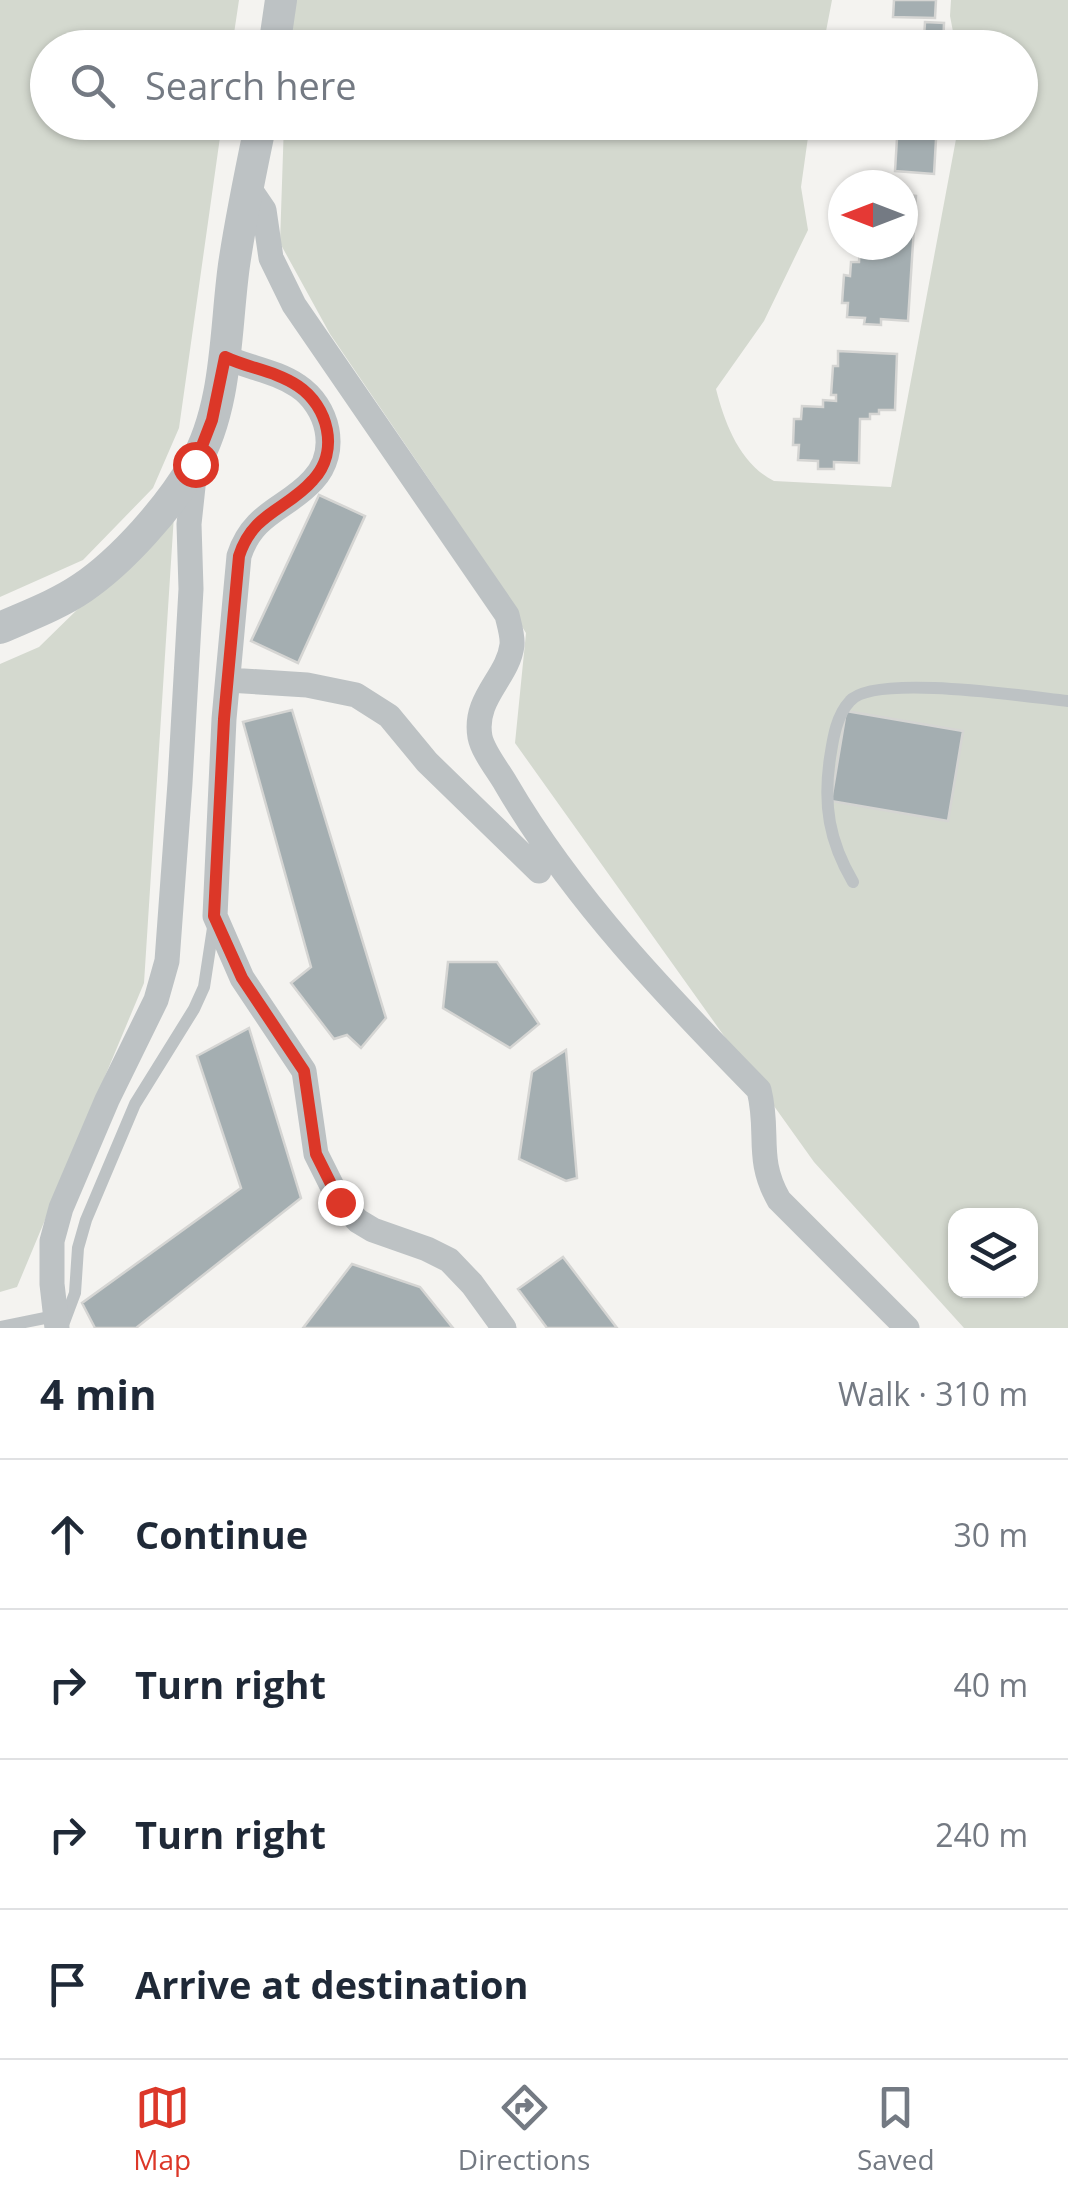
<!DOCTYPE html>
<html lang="en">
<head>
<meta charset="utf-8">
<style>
	body { margin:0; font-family:"Open Sans",sans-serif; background:#f2f2f3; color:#1f2937 }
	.controls { position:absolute; right:30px; bottom:30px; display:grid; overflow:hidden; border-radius:20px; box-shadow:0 2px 8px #0004 }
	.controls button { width:90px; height:90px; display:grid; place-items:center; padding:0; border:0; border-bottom:2px solid #e0e1e3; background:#fff; color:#1f2937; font:50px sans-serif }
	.compass { position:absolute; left:828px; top:170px; width:90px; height:90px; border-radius:50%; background:#fff; box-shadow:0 2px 8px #0004; rotate:270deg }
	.stop { position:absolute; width:30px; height:30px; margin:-22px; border:8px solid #dc3728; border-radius:50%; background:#fff }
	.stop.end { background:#dc3728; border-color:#fff; box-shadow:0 2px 10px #0008 }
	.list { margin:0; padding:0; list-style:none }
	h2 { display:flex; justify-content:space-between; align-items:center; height:130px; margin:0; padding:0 40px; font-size:42px }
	h2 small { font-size:32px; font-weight:400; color:#747a83 }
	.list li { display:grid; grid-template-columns:65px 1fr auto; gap:30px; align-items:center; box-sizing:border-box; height:150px; padding:0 40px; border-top:2px solid #e0e1e3 }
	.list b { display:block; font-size:38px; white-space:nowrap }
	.list em { font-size:32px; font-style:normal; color:#747a83 }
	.icon { flex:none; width:55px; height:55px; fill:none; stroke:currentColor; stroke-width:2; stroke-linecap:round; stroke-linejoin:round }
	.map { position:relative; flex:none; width:1068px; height:1328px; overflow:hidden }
	.search { position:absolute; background:#fff; box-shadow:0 2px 8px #0004; left:30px; right:30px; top:30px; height:110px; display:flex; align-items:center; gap:25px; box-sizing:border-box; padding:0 35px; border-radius:55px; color:#747a83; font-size:38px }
	.sheet { height:730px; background:#fff }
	nav { display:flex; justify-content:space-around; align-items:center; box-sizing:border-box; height:140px; border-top:2px solid #e0e1e3; background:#fff; font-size:28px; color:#747a83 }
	nav a { display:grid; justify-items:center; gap:5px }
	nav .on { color:#dc3728 }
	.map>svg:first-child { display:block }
	.green { fill:#d4d9cf; fill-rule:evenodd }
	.building { fill:#a4aeb1; stroke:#d5d5d3; stroke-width:2.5 }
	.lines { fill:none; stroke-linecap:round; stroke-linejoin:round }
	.service { stroke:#bdc2c4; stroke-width:12 }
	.minor { stroke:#bdc2c4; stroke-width:25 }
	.tertiary { stroke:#bdc2c4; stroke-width:32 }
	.route { stroke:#dc3728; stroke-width:12 }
</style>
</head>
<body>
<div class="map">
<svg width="1068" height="1328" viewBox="0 0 1068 1328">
	<rect width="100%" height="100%" fill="#f4f3f0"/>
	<path class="green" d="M 0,0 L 239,0 L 232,47 L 48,48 L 48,122 L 222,123 L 179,428 L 153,488 L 83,560 L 0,597 Z
		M 293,0 L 832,0 L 823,47 L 289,48 Z
		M 951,0 L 1068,0 L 1068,1328 L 964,1328 L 814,1162 L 515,743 L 526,633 L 439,494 L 330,334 L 280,243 L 284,123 L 810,123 L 801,187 L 808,230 L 764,321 L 716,389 C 725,424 740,464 774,481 L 891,487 L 959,123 L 1020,122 L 1020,48 L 956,47 L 950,16 ZM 956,1216 L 1030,1216 L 1030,1290 L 956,1290 Z
		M 174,515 L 144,983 L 17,1287 L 0,1292 L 0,664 L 39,647 Z"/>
	<path class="building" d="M 894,0 L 936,0 L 935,18 L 893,17 Z
		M 925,22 L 944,23 L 943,48 L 910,48 L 910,38 L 924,39 Z
		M 898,122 L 937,122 L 934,174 L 895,171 Z
		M 903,195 L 916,196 L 908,321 L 881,319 L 881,325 L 864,324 L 865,318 L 847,317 L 848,303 L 842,303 L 844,275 L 850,276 L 851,262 L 859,262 L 860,245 L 903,245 Z
		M 838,351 L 897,354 L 895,410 L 879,410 L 879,414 L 870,414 L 870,419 L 860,419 L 859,463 L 834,462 L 834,469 L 818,469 L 818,461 L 798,460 L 799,445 L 793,445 L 794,419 L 801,419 L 802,406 L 823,407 L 823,400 L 836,401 L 836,395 L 831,395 L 833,366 L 838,366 Z
		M 319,495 L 365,516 L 298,663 L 251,641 Z
		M 292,710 L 386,1018 L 361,1048 L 347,1035 L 334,1039 L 291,983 L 311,967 L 243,722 Z
		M 846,711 L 963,731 L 948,821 L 831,801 Z
		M 448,962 L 497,962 L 539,1024 L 510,1048 L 443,1008 Z
		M 249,1028 L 301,1198 L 136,1328 L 95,1328 L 82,1303 L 241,1188 L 197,1056 Z
		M 566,1050 L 577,1178 L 566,1181 L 519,1159 L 532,1072 Z
		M 563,1257 L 617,1328 L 547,1328 L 518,1289 Z
		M 352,1264 L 420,1287 L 453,1328 L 303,1328 Z"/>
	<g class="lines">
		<path class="service" d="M 853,882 C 829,841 823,805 830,758 C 833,739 836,716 850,701 C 874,673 1029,697 1068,701
			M 63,1325 L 75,1293 L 78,1248 L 86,1220 L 135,1104 L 194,1009 L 204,987 L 213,928
			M 0,1327 L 55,1316"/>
		<path class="minor" d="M 247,185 L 264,210 L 271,258 L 294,305 L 507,615 C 509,624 513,636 512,645 C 508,678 473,698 480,737 C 483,752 498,770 506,784 C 573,899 667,996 759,1090 C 770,1134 755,1158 779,1200 L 907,1328
			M 225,357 C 249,368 276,371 298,386 C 328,406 340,451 313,480 C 287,509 253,512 239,556 L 224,719 L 215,916 L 242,978 L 304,1071 L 316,1154 L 340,1202 L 358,1221 L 373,1230 L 427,1249 L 449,1260 L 472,1284 L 504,1328
			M 228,680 L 307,685 L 356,695 L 389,716 L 427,762 L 539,871
			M 57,1328 L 52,1284 L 52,1241 L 61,1208 L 107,1100 L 156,1000 L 167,961 L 180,783 L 191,589 L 189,524 L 195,468"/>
		<path class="tertiary" d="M 274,48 L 281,0
			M 0,628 C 27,616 57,605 82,588 C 122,561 170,507 194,465 C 228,406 225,330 234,265 C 241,217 251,170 261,122"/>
	</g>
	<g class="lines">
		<path class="route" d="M 195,464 L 212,420 L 225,357 C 248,368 276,371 298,386 C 328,406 340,451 313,480 C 287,510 253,512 239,556 L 224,719 L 214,916 L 242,978 L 304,1071 L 316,1154 L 340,1202"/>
	</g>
</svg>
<div class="controls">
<button><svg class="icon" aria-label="layers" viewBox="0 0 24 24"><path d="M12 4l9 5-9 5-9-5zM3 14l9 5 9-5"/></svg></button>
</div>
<svg class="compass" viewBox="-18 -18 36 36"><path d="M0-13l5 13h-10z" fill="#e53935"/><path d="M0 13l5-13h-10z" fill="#747a83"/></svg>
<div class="stop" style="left:195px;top:464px"></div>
<div class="stop end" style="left:340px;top:1202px"></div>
<div class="search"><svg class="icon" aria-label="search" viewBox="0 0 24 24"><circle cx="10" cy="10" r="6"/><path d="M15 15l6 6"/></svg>Search here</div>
</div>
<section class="sheet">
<h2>4 min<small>Walk · 310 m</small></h2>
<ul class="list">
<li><svg class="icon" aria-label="ahead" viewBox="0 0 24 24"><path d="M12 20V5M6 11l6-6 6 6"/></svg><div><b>Continue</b></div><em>30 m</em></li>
<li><svg class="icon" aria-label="right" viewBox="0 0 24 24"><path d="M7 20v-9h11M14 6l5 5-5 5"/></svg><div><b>Turn right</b></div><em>40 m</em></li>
<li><svg class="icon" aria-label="right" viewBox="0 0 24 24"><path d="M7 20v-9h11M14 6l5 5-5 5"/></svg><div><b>Turn right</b></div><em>240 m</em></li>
<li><svg class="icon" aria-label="arrive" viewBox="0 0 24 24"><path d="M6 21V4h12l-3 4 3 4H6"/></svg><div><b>Arrive at destination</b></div></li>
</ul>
</section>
<nav>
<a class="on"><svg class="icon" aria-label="map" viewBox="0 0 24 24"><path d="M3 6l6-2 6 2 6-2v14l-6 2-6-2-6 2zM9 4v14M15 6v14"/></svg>Map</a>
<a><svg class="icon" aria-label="directions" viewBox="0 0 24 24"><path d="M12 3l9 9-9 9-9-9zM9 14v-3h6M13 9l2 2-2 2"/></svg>Directions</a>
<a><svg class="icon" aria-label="saved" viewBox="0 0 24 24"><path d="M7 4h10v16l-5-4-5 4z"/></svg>Saved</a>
</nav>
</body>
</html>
